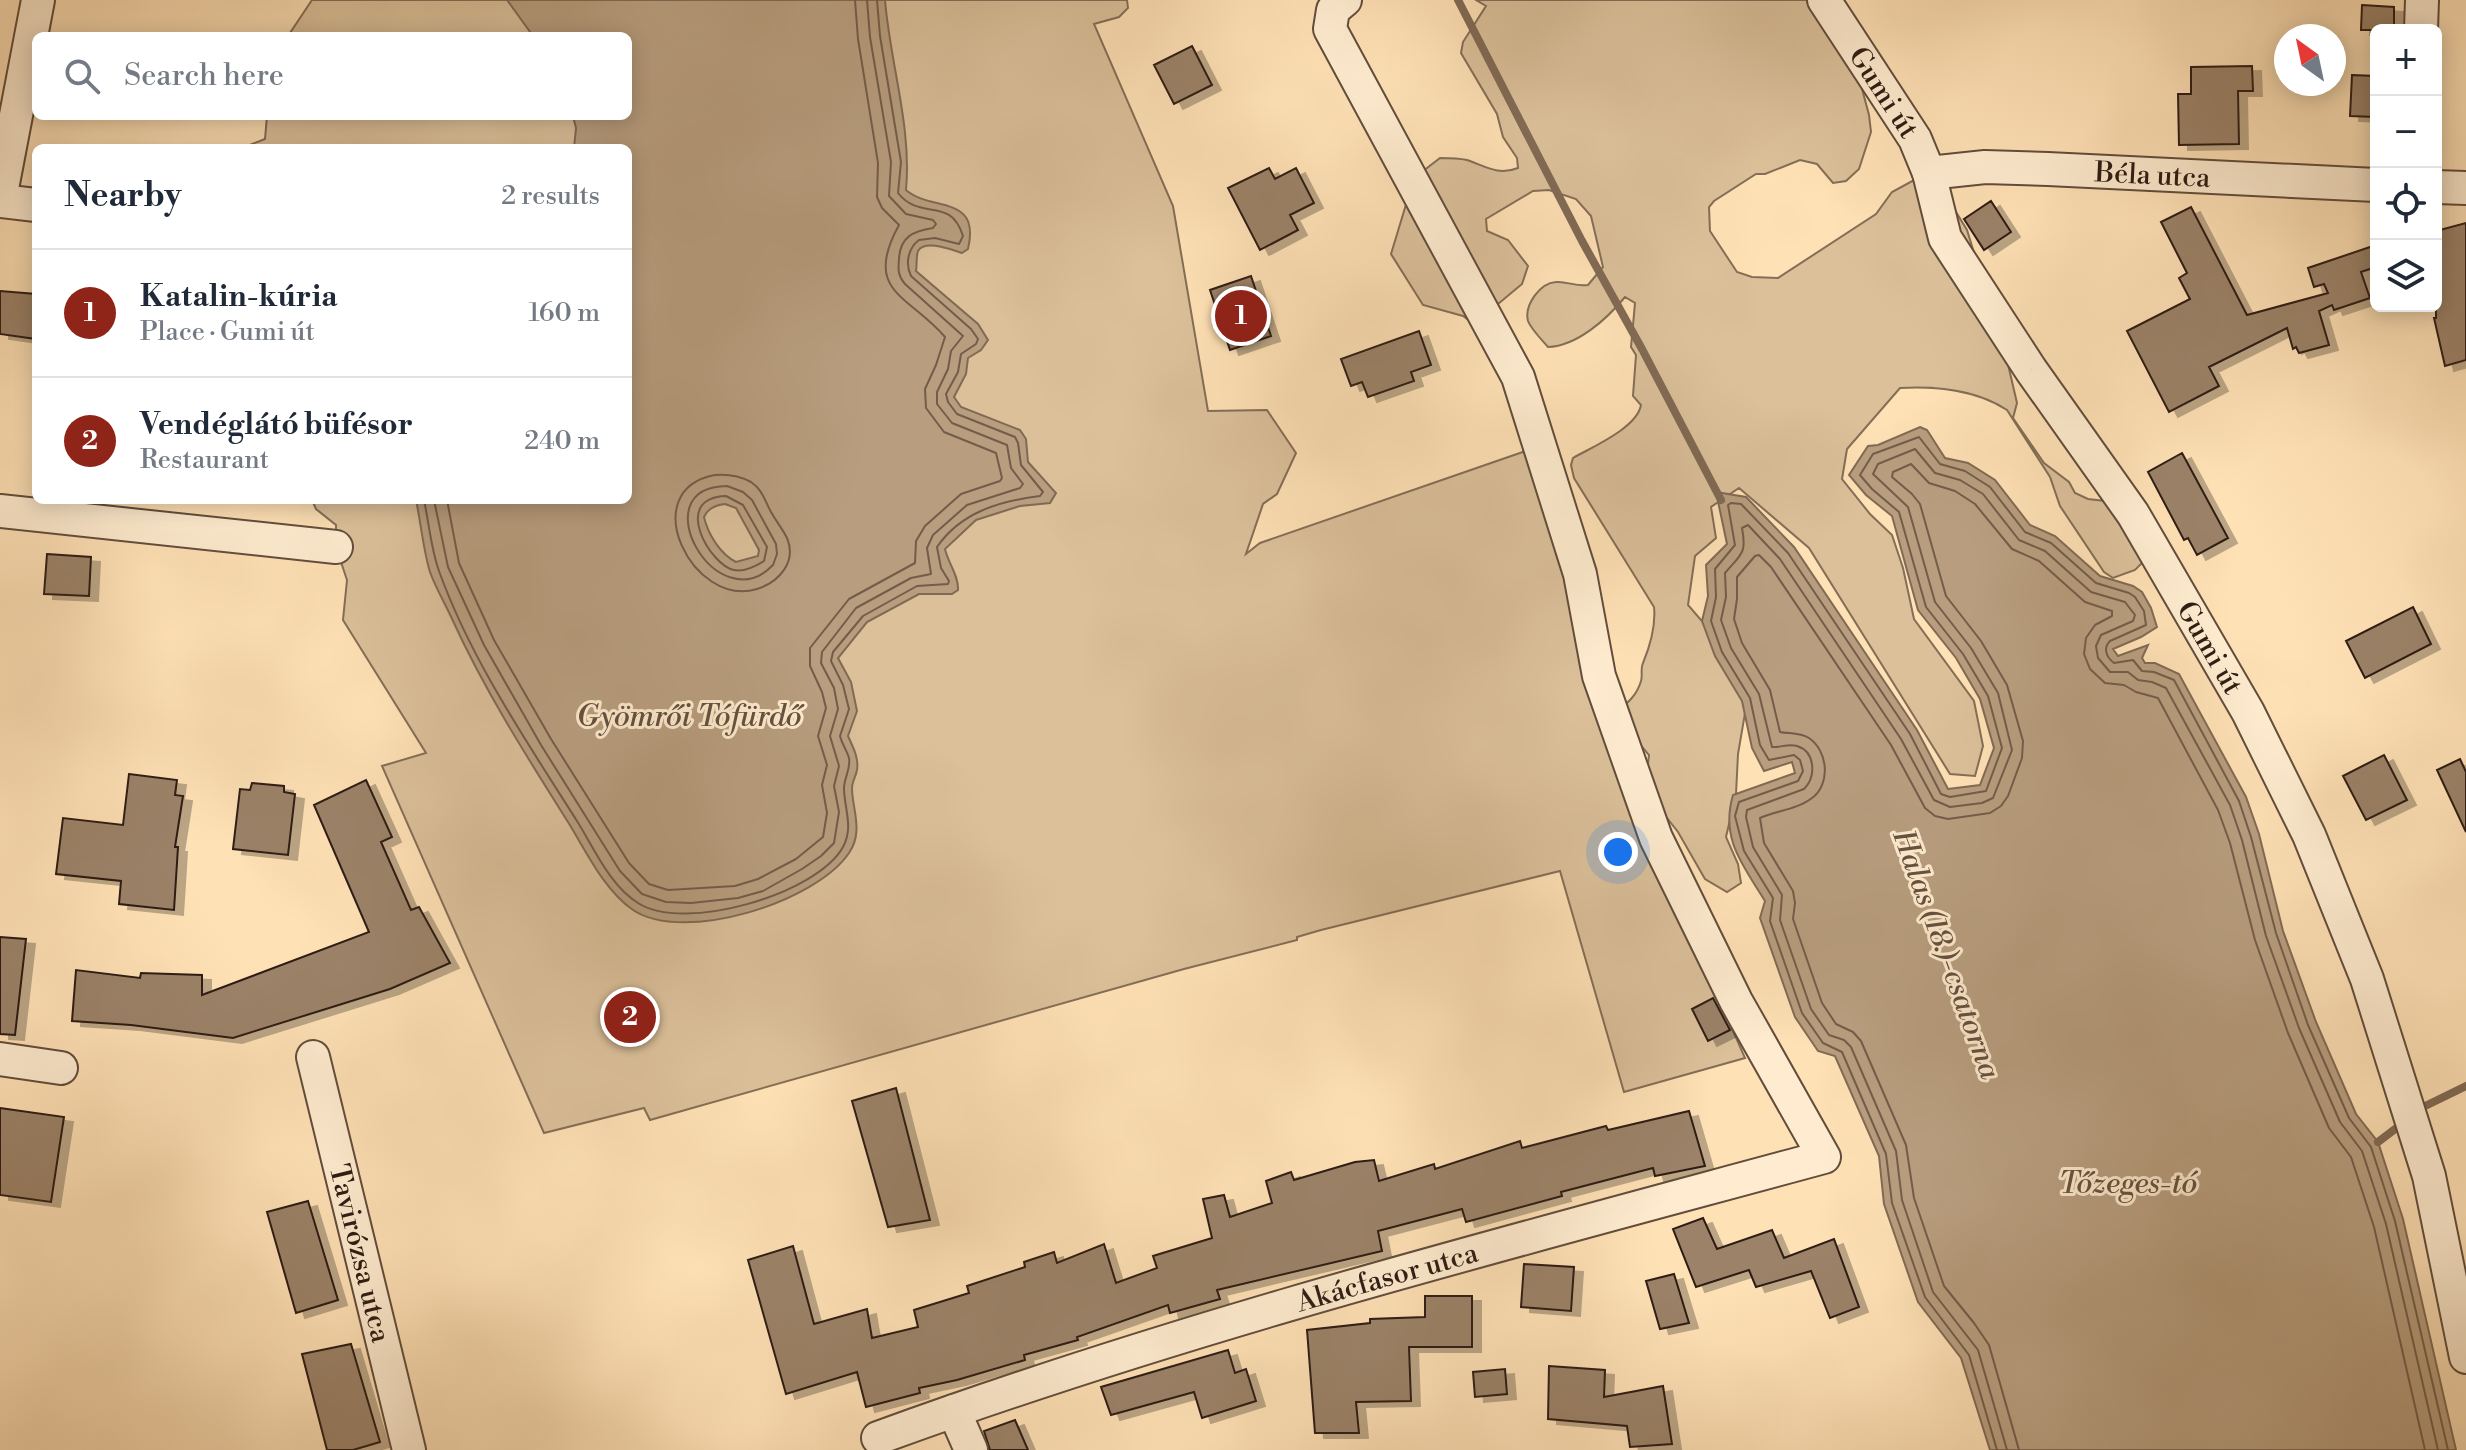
<!DOCTYPE html>
<html lang="en">
<head>
<meta charset="utf-8">
<style>
	body { margin:0; font-family:"Libre Bodoni",serif; background:#f6f6f7; color:#1f2937 }
	.controls { position:absolute; right:24px; top:24px; display:grid; overflow:hidden; border-radius:12px; box-shadow:0 4px 20px #0003 }
	.controls button { width:72px; height:72px; display:grid; place-items:center; padding:0; border:0; border-bottom:2px solid #e0e1e3; background:#fff; color:#1f2937; font:40px sans-serif }
	.compass { position:absolute; left:2274px; top:24px; width:72px; height:72px; border-radius:50%; background:#fff; box-shadow:0 4px 20px #0003; rotate:327deg }
	.you { position:absolute; left:1618px; top:852px; width:28px; height:28px; margin:-20px; border:6px solid #fff; border-radius:50%; background:#1a73e8; box-shadow:0 0 0 12px #1a73e833 }
	.badge { display:grid; place-items:center; width:52px; height:52px; border-radius:50%; background:#8f2418; color:#fff; font-size:26px; font-weight:700 }
	.pin { position:absolute; translate:-50% -50%; border:4px solid #fff; box-shadow:0 2px 8px #0006 }
	.list { margin:0; padding:0; list-style:none }
	h2 { display:flex; justify-content:space-between; align-items:center; height:104px; margin:0; padding:0 32px; font-size:34px }
	h2 small { font-size:26px; font-weight:400; color:#747a83 }
	.list li { display:grid; grid-template-columns:52px 1fr auto; gap:24px; align-items:center; box-sizing:border-box; height:128px; padding:0 32px; border-top:2px solid #e0e1e3 }
	.list b { display:block; font-size:30px; white-space:nowrap }
	.list p { margin:0; font-size:26px; white-space:nowrap; color:#747a83 }
	.list em { font-size:26px; font-style:normal; color:#747a83 }
	.icon { flex:none; width:44px; height:44px; fill:none; stroke:currentColor; stroke-width:2; stroke-linecap:round; stroke-linejoin:round }
	.map { position:relative; flex:none; width:2466px; height:1450px; overflow:hidden }
	.search { position:absolute; background:#fff; box-shadow:0 4px 20px #0003; left:32px; top:32px; width:600px; height:88px; display:flex; align-items:center; gap:20px; box-sizing:border-box; padding:0 28px; border-radius:12px; color:#747a83; font-size:30px }
	.panel { position:absolute; background:#fff; box-shadow:0 4px 20px #0003; left:32px; top:144px; width:600px; height:360px; border-radius:12px }
	.map>svg:first-child { display:block }
	.green { fill:#dbc09a; stroke:#846e57; stroke-width:2 }
	.water { fill:#b89e7f; stroke:#816a54; stroke-width:2; fill-rule:evenodd }
	.lines { fill:none; stroke-linecap:round; stroke-linejoin:round }
	.shore { stroke:#735d4a; stroke-width:2 }
	.stream { stroke:#816a54; stroke-width:8 }
	.building { fill:#9b8268; stroke:#2e1c14; stroke-width:2; filter:url(#shadow) }
	.minor-casing { stroke:#624d3c; stroke-width:36 }
	.minor { stroke:#ffecd0; stroke-width:32 }
	.labels { text-anchor:middle; stroke-width:6; stroke-linejoin:round; paint-order:stroke }
	.street-label { font-size:28px; fill:#2e1c14; stroke:#ffecd0 }
	.water-label { font-size:30px; font-style:italic; fill:#65503f; stroke:#ffecd0 }
</style>
</head>
<body>
<div class="map">
<svg width="2466" height="1450" viewBox="0 0 2466 1450">
	<defs>
		<filter id="shadow"><feDropShadow dx="9" dy="5" stdDeviation="0" flood-color="#0004"/></filter>
	</defs>
	<rect width="100%" height="100%" fill="#ffe1b6"/>
	<filter id="stains"><feTurbulence type="fractalNoise" baseFrequency=".0025" numOctaves="4"/><feColorMatrix values="0 0 0 0 .2 0 0 0 0 .09 0 0 0 0 .02 0 0 0 .5 -.17"/></filter>
	<radialGradient id="worn" r=".72"><stop offset=".6" stop-color="#630" stop-opacity="0"/><stop offset="1" stop-color="#630" stop-opacity=".3"/></radialGradient>
	<path class="green" d="M 312,0 L 1127,0 L 1128,8 L 1119,17 L 1094,24 L 1173,206 L 1208,411 L 1267,410 L 1296,453 L 1277,494 L 1263,504 L 1246,554 L 1260,543 L 1540,446 L 1652,847 L 1745,1058 L 1624,1092 L 1560,871 L 1321,930 L 1297,937 L 1297,940 L 1184,969 L 650,1120 L 644,1108 L 544,1133 L 382,766 L 426,753 L 343,620 L 347,580 L 336,547 L 336,525 L 316,509 L 312,500 L 628,500 L 628,148 L 247,146 L 265,139 L 267,116 L 628,116 L 628,36 L 288,36 Z
		M 1476,0 L 1809,0 L 1861,85 L 1869,115 L 1871,132 L 1859,169 L 1846,181 L 1833,183 L 1817,164 L 1800,160 L 1765,174 L 1756,174 L 1714,201 L 1709,207 L 1710,231 L 1737,272 L 1752,277 L 1778,278 L 1876,214 L 1892,192 L 1927,173 L 1937,181 L 1967,230 L 2007,360 L 2017,403 L 2013,418 L 2044,463 L 2069,482 L 2075,493 L 2088,499 L 2105,501 L 2140,528 L 2144,561 L 2135,570 L 2113,578 L 2104,572 L 2060,506 L 2050,477 L 2007,410 C 1977,390 1935,386 1900,388 L 1847,449 L 1842,479 L 1870,514 L 1892,535 L 1903,568 L 1914,619 L 1974,701 L 1983,746 L 1975,776 L 1950,774 L 1809,548 L 1739,488 L 1711,507 L 1716,538 L 1695,556 L 1688,605 L 1751,678 L 1738,754 L 1736,794 L 1726,837 L 1738,864 L 1741,883 L 1727,892 L 1705,879 L 1678,832 L 1645,790 L 1649,755 L 1626,728 L 1617,711 C 1628,703 1637,695 1641,681 C 1643,675 1640,669 1643,663 C 1650,646 1656,626 1654,607 L 1574,478 L 1571,465 L 1573,458 C 1592,447 1637,428 1641,405 L 1633,396 L 1636,355 L 1631,347 L 1635,303 L 1625,297 C 1607,319 1577,346 1548,347 C 1542,340 1531,329 1528,321 C 1524,305 1540,283 1556,282 C 1567,281 1576,287 1588,285 L 1603,267 L 1591,216 L 1576,199 L 1549,190 L 1533,191 L 1486,219 L 1487,231 L 1508,240 L 1528,266 L 1522,284 L 1474,324 L 1463,316 L 1423,305 L 1391,254 L 1414,178 L 1440,158 C 1448,158 1458,158 1467,160 C 1485,166 1498,176 1518,168 L 1517,158 L 1503,137 L 1497,114 L 1461,53 L 1463,42 L 1486,6 Z"/>
	<path class="water" d="M 507,0 L 885,0 C 890,63 912,127 906,190 C 931,212 981,194 968,249 L 962,253 C 952,250 925,239 918,251 C 916,256 917,266 916,271 L 978,324 L 988,340 L 981,350 L 968,358 L 966,374 L 954,397 L 961,407 L 1020,430 L 1026,439 L 1028,462 L 1056,493 L 1050,503 L 1020,506 L 976,520 L 945,549 C 948,563 959,576 958,590 L 952,594 L 919,594 L 867,622 L 838,658 L 851,682 L 857,711 L 848,736 C 853,747 859,758 857,770 C 856,776 852,782 852,788 C 852,809 864,831 849,853 C 816,902 684,944 633,910 C 604,890 586,851 568,822 C 527,757 485,691 453,621 C 446,605 436,589 430,572 C 423,549 421,523 416,500 L 628,500 L 628,148 L 574,148 L 576,128 L 573,116 L 628,116 L 628,36 L 533,36 ZM 725,504 L 736,508 L 759,550 L 758,556 L 736,562 C 720,554 708,534 704,517 C 708,508 715,505 725,504 Z
		M 1920,427 L 1927,430 L 1945,458 L 1968,463 L 1995,480 L 2030,525 L 2055,536 L 2100,576 L 2133,586 L 2142,592 L 2151,608 L 2157,627 L 2141,637 L 2113,649 L 2118,656 L 2148,645 L 2142,658 L 2145,663 L 2155,663 L 2179,674 L 2246,797 L 2259,834 L 2283,931 L 2316,1022 L 2356,1114 L 2378,1142 L 2403,1219 L 2456,1450 L 1990,1450 L 1961,1358 L 1918,1302 L 1884,1204 L 1879,1156 L 1835,1056 L 1818,1051 L 1795,1017 L 1760,918 L 1765,901 C 1743,865 1720,839 1733,795 L 1795,773 L 1792,762 L 1764,771 L 1752,748 L 1742,701 L 1715,656 L 1702,621 L 1708,596 L 1706,565 L 1727,544 L 1716,492 L 1746,497 L 1794,547 L 1917,730 L 1948,789 L 1980,785 L 1994,748 L 1980,699 L 1956,658 L 1918,610 L 1892,516 L 1866,495 L 1849,475 L 1868,446 L 1878,445 Z"/>
	<g class="lines">
		<path class="shore" d="M 715,475 C 728,474 740,476 751,482 C 762,489 765,501 771,512 C 776,521 782,528 787,538 C 797,562 779,582 757,589 C 693,609 634,490 715,475 Z
			M 727,486 L 743,492 L 752,500 L 776,544 L 777,554 L 773,565 C 717,623 640,487 727,486 Z
			M 726,496 L 743,505 L 767,547 L 764,561 C 756,566 744,572 734,570 C 711,566 670,498 726,496 Z
			M 424,500 C 429,523 431,549 439,571 C 471,660 527,742 577,821 C 594,848 610,886 638,903 C 684,933 817,894 843,847 C 854,827 844,808 844,788 C 844,778 851,769 849,758 C 847,751 842,744 840,736 L 849,709 L 843,685 L 831,661 L 833,652 L 863,616 L 917,586 L 948,584 L 949,581 L 941,568 L 937,547 C 961,512 1000,501 1040,496 L 1043,492 L 1021,465 L 1018,443 L 1015,437 L 957,414 L 948,402 L 946,394 L 958,372 L 961,354 L 976,344 L 978,339 L 971,329 L 911,276 C 905,264 908,248 919,240 L 935,238 L 959,244 L 963,236 C 950,195 921,222 898,193 L 901,162 L 880,36 L 877,0
			M 434,500 L 448,567 L 484,645 L 541,745 L 620,871 L 642,894 L 666,902 L 691,903 L 738,898 L 763,891 L 802,869 L 821,856 L 834,843 L 839,812 L 834,786 L 839,766 L 830,736 L 838,709 L 834,688 L 821,663 L 822,652 L 856,608 L 911,578 L 931,574 L 927,548 L 933,535 L 967,505 L 1020,488 L 1023,484 L 1011,468 L 1007,445 L 952,423 L 937,404 L 937,392 L 948,369 L 951,351 L 963,336 L 905,284 C 898,276 898,270 899,259 C 900,237 913,231 933,228 L 936,224 L 933,220 L 906,214 L 889,196 L 891,162 L 870,37 L 867,0
			M 447,500 L 459,563 L 494,640 L 551,739 L 629,863 L 649,884 L 668,890 L 735,886 L 758,879 L 796,859 L 823,837 L 827,813 L 822,785 L 827,765 L 818,736 L 826,708 L 822,692 L 810,666 L 810,648 L 849,599 L 915,563 L 916,541 L 925,526 L 961,494 L 1000,481 L 1002,478 L 996,453 L 944,432 L 926,408 L 925,389 L 936,365 L 945,337 C 909,295 862,292 899,225 L 882,208 L 877,197 L 878,163 L 858,39 L 855,0
			M 1997,1450 L 1969,1355 L 1925,1297 L 1892,1203 L 1886,1154 L 1842,1052 L 1823,1043 L 1802,1013 L 1770,921 L 1773,898 L 1744,851 L 1735,816 L 1739,802 L 1798,781 L 1803,771 L 1800,760 L 1794,755 L 1769,760 L 1760,745 L 1750,698 L 1722,652 L 1711,621 L 1716,597 L 1715,569 L 1735,545 L 1728,505 L 1731,503 L 1741,504 L 1788,553 L 1910,734 L 1941,794 L 1950,797 L 1986,791 L 2002,748 L 1988,696 L 1963,654 L 1926,607 L 1899,512 L 1872,489 L 1860,475 L 1873,454 L 1919,437 L 1940,464 L 1965,471 L 1990,487 L 2025,532 L 2051,543 L 2096,583 L 2129,593 L 2135,597 L 2144,611 L 2146,625 L 2110,641 C 2103,648 2106,657 2114,663 L 2133,660 L 2142,671 L 2154,672 L 2174,680 L 2239,801 L 2251,837 L 2276,933 L 2308,1025 L 2349,1118 L 2371,1147 L 2395,1221 L 2448,1450
			M 2007,1450 L 1978,1350 L 1933,1292 L 1902,1200 L 1896,1151 L 1851,1047 L 1844,1040 L 1829,1035 L 1811,1009 L 1780,920 L 1782,895 L 1753,847 L 1746,817 L 1747,810 L 1804,789 C 1816,777 1816,752 1797,746 C 1788,743 1780,748 1772,747 L 1759,694 L 1731,648 L 1721,620 L 1726,597 L 1725,573 C 1741,554 1747,554 1742,528 L 1748,525 L 1780,559 L 1901,739 L 1934,800 L 1950,807 L 1982,803 L 1993,798 L 2012,750 L 1998,693 L 1971,648 L 1935,602 L 1908,507 L 1873,474 L 1878,464 L 1915,449 L 1935,473 L 1960,480 L 1983,494 L 2019,540 L 2045,551 L 2091,592 L 2125,602 L 2135,615 L 2133,621 L 2101,635 L 2096,646 L 2098,658 L 2110,672 L 2128,672 L 2138,680 L 2152,682 L 2166,688 L 2230,805 L 2242,840 L 2266,936 L 2299,1028 L 2340,1122 L 2362,1151 L 2386,1224 L 2438,1450
			M 2019,1450 L 1989,1345 L 1974,1323 L 1944,1286 L 1914,1198 L 1906,1145 L 1861,1041 L 1853,1032 L 1836,1024 L 1822,1003 L 1793,919 L 1795,903 L 1793,891 L 1764,843 L 1760,818 C 1776,811 1798,809 1812,798 C 1831,784 1828,751 1809,738 C 1799,732 1789,734 1780,732 L 1770,690 L 1742,643 L 1734,619 L 1737,599 L 1737,577 L 1755,556 L 1759,555 L 1771,567 L 1891,745 L 1925,808 L 1935,816 L 1948,819 L 1990,813 L 2001,806 L 2008,796 L 2022,758 L 2023,741 L 2007,685 L 1981,641 L 1946,596 L 1920,504 L 1912,494 L 1892,477 L 1893,472 L 1911,464 L 1929,483 L 1955,491 L 1975,504 L 2012,549 L 2039,561 L 2085,602 L 2112,611 L 2112,616 L 2095,625 L 2086,638 L 2084,654 L 2090,669 L 2105,683 L 2124,685 L 2136,692 L 2158,698 L 2218,810 L 2230,843 L 2255,940 L 2288,1033 L 2329,1128 L 2351,1157 L 2374,1227 L 2425,1450"/>
		<path class="stream" d="M 1458,0 L 1582,241 L 1642,349 L 1721,500
			M 2419,1109 L 2466,1086
			M 2378,1142 L 2403,1123"/>
	</g>
	<path class="building" d="M 2362,5 L 2394,7 L 2394,30 L 2361,30 Z
		M 1192,46 L 1212,85 L 1174,104 L 1154,65 Z
		M 2252,66 L 2253,91 L 2238,91 L 2239,144 L 2179,145 L 2178,94 L 2191,94 L 2191,67 Z
		M 2352,75 L 2376,76 L 2376,117 L 2350,116 Z
		M 1269,168 L 1275,179 L 1296,168 L 1314,203 L 1290,215 L 1298,230 L 1260,250 L 1228,188 Z
		M 1991,201 L 2011,232 L 1984,250 L 1964,219 Z
		M 2191,207 L 2247,315 L 2328,293 L 2324,284 L 2314,287 L 2308,268 L 2376,245 L 2376,267 L 2361,272 L 2370,298 L 2334,310 L 2332,305 L 2319,311 L 2329,345 L 2299,353 L 2296,347 L 2293,349 L 2287,328 L 2209,367 L 2219,386 L 2169,412 L 2127,331 L 2190,299 L 2179,278 L 2187,273 L 2161,222 Z
		M 2466,223 L 2466,360 L 2445,366 L 2434,318 L 2436,318 L 2436,231 Z
		M 1251,276 L 1271,336 L 1230,350 L 1210,290 Z
		M 0,291 L 36,294 L 36,339 L 0,334 Z
		M 1419,331 L 1431,365 L 1411,372 L 1414,381 L 1368,397 L 1362,382 L 1351,386 L 1341,359 Z
		M 2182,453 L 2228,538 L 2197,555 L 2188,538 L 2184,540 L 2148,472 Z
		M 47,554 L 91,557 L 89,596 L 44,594 Z
		M 2413,607 L 2431,644 L 2365,678 L 2346,641 Z
		M 2384,755 L 2407,800 L 2366,820 L 2343,776 Z
		M 2460,759 L 2466,772 L 2466,832 L 2437,770 Z
		M 129,774 L 177,780 L 175,795 L 183,796 L 175,847 L 178,847 L 174,910 L 119,904 L 121,881 L 56,874 L 63,818 L 123,825 Z
		M 366,780 L 392,837 L 381,842 L 411,910 L 419,907 L 450,963 L 390,989 L 233,1038 L 131,1025 L 72,1021 L 76,970 L 140,978 L 141,973 L 202,975 L 202,995 L 369,932 L 314,805 Z
		M 252,783 L 284,786 L 284,792 L 295,794 L 288,855 L 233,849 L 240,789 L 250,790 Z
		M 0,937 L 26,939 L 15,1035 L 0,1034 Z
		M 1713,998 L 1730,1030 L 1708,1041 L 1692,1009 Z
		M 896,1088 L 930,1220 L 888,1227 L 852,1101 Z
		M 0,1108 L 64,1117 L 51,1202 L 0,1195 Z
		M 1689,1111 L 1705,1166 L 1655,1176 L 1653,1168 L 1561,1192 L 1562,1196 L 1466,1222 L 1462,1209 L 1378,1231 L 1382,1251 L 1217,1290 L 1220,1299 L 1170,1313 L 1168,1305 L 1077,1337 L 1078,1340 L 1024,1355 L 1025,1360 L 957,1380 L 919,1388 L 920,1393 L 866,1407 L 857,1372 L 786,1394 L 748,1260 L 793,1246 L 814,1324 L 867,1309 L 872,1338 L 918,1327 L 914,1310 L 969,1293 L 967,1286 L 1025,1267 L 1024,1262 L 1054,1252 L 1057,1263 L 1104,1244 L 1116,1283 L 1157,1268 L 1153,1256 L 1212,1238 L 1203,1199 L 1224,1195 L 1230,1217 L 1272,1203 L 1266,1181 L 1291,1172 L 1294,1180 L 1355,1162 L 1374,1160 L 1379,1181 L 1434,1164 L 1435,1169 L 1520,1141 L 1522,1148 L 1606,1126 L 1608,1130 Z
		M 308,1201 L 338,1300 L 296,1313 L 267,1212 Z
		M 1703,1218 L 1717,1249 L 1772,1230 L 1784,1258 L 1834,1239 L 1859,1307 L 1830,1318 L 1811,1271 L 1756,1287 L 1749,1270 L 1696,1287 L 1673,1229 Z
		M 1524,1264 L 1574,1267 L 1571,1311 L 1521,1307 Z
		M 1674,1274 L 1689,1323 L 1660,1329 L 1646,1281 Z
		M 1425,1296 L 1472,1296 L 1472,1347 L 1409,1347 L 1411,1401 L 1356,1402 L 1359,1433 L 1315,1433 L 1307,1330 L 1370,1323 L 1370,1319 L 1425,1317 Z
		M 351,1344 L 380,1442 L 353,1450 L 327,1450 L 302,1354 Z
		M 1228,1350 L 1235,1373 L 1246,1369 L 1256,1401 L 1202,1418 L 1194,1392 L 1111,1415 L 1101,1387 Z
		M 1549,1366 L 1605,1370 L 1604,1397 L 1663,1386 L 1672,1444 L 1630,1447 L 1627,1426 L 1548,1419 Z
		M 1505,1369 L 1507,1394 L 1475,1397 L 1473,1372 Z
		M 1015,1420 L 1028,1450 L 990,1450 L 984,1431 Z"/>
	<g class="lines">
		<defs>
			<g id="minor">
				<path id="s1" d="M 1824,0 L 1915,139 L 1929,173 L 1945,238 L 2031,370 L 2133,514 L 2248,712 L 2309,835 L 2367,979 L 2429,1176 L 2466,1357"/>
				<path d="M 2421,30 L 2422,0"/>
				<path id="s2" d="M 1929,173 L 1985,167 L 2048,169 L 2376,185"/>
				<path d="M 2436,187 L 2466,188"/>
				<path d="M 0,199 L 38,0"/>
				<path d="M 0,201 L 36,205"/>
				<path d="M 0,511 L 336,547"/>
				<path id="s3" d="M 313,1057 L 409,1450"/>
				<path d="M 0,1059 L 61,1068"/>
				<path d="M 954,1411 L 971,1450"/>
				<path id="s4" d="M 878,1438 C 1187,1325 1507,1243 1824,1157 L 1736,1001 L 1656,838 L 1599,676 L 1580,574 L 1518,377 L 1330,29 L 1333,10 L 1345,0"/>
			</g>
		</defs>
		<use href="#minor" class="minor-casing"/>
		<use href="#minor" class="minor"/>
	</g>
	<g class="labels">
		<g class="street-label">
			<text dy="10" stroke="none"><textPath href="#s1" startOffset="110">Gumi út</textPath></text>
			<text dy="10" stroke="none"><textPath href="#s2" startOffset="224">Béla utca</textPath></text>
			<text dy="10" stroke="none"><textPath href="#s1" startOffset="758">Gumi út</textPath></text>
			<text dy="10" stroke="none"><textPath href="#s3" startOffset="202">Tavirózsa utca</textPath></text>
			<text dy="10" stroke="none"><textPath href="#s4" startOffset="534">Akácfasor utca</textPath></text>
		</g>
		<g class="water-label">
			<text x="689" y="726">Gyömrői Tófürdő</text>
			<text transform="translate(1947 954) rotate(70)" y="10">Halas (18.)-csatorna</text>
			<text x="2128" y="1193">Tőzeges-tó</text>
		</g>
	</g>
	<rect width="100%" height="100%" filter="url(#stains)"/>
	<rect width="100%" height="100%" fill="url(#worn)"/>
</svg>
<div class="controls">
<button>+</button>
<button>−</button>
<button><svg class="icon" aria-label="locate" viewBox="0 0 24 24"><circle cx="12" cy="12" r="6"/><path d="M12 2v4M12 18v4M2 12h4M18 12h4"/></svg></button>
<button><svg class="icon" aria-label="layers" viewBox="0 0 24 24"><path d="M12 4l9 5-9 5-9-5zM3 14l9 5 9-5"/></svg></button>
</div>
<svg class="compass" viewBox="-18 -18 36 36"><path d="M0-13l5 13h-10z" fill="#e53935"/><path d="M0 13l5-13h-10z" fill="#747a83"/></svg>
<div class="you"></div>
<div class="pin badge" style="left:1241px;top:316px">1</div>
<div class="pin badge" style="left:630px;top:1017px">2</div>
<div class="search"><svg class="icon" aria-label="search" viewBox="0 0 24 24"><circle cx="10" cy="10" r="6"/><path d="M15 15l6 6"/></svg>Search here</div>
<section class="panel">
<h2>Nearby<small>2 results</small></h2>
<ul class="list">
<li><span class="badge">1</span><div><b>Katalin-kúria</b><p>Place · Gumi út</p></div><em>160 m</em></li>
<li><span class="badge">2</span><div><b>Vendéglátó büfésor</b><p>Restaurant</p></div><em>240 m</em></li>
</ul>
</section>
</div>
</body>
</html>
